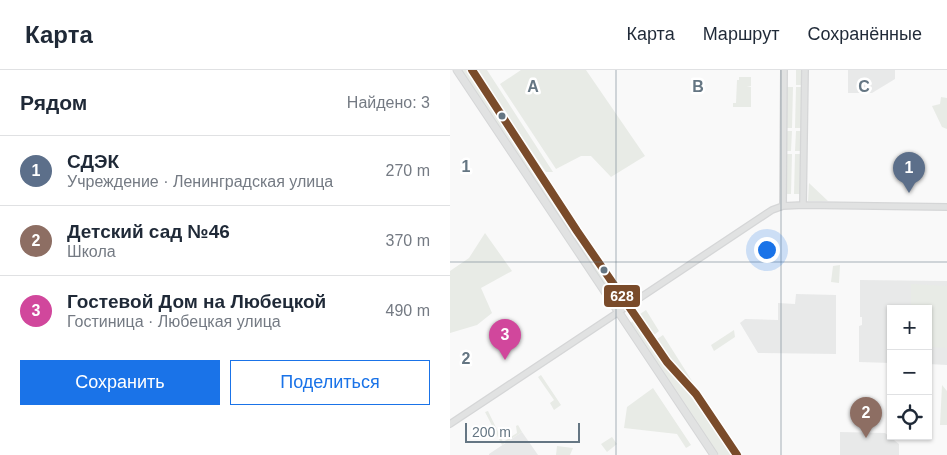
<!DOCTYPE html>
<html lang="ru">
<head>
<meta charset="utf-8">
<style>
	body { margin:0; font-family:Helvetica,sans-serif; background:#f6f6f7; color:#1f2937 }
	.controls { position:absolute; right:15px; bottom:15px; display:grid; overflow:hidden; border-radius:0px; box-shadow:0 1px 4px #0004 }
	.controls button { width:45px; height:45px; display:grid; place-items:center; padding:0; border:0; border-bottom:1px solid #e0e1e3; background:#fff; color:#1f2937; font:25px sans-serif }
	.scale { position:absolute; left:15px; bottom:12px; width:115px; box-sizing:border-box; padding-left:5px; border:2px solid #657683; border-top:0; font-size:14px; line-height:18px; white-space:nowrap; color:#657683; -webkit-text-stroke:4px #fff; paint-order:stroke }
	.you { position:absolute; left:316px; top:179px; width:18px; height:18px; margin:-12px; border:4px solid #fff; border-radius:50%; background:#1a73e8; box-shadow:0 0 0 8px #1a73e833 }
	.badge { display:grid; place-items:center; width:32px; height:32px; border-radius:50%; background:#1a73e8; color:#fff; font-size:16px; font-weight:700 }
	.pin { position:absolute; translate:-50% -41px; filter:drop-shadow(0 1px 2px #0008) }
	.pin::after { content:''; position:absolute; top:26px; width:18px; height:15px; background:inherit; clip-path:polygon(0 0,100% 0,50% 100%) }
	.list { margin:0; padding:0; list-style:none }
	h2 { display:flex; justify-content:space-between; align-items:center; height:65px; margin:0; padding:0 20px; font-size:21px }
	h2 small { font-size:16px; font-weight:400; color:#747a83 }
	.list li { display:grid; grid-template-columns:32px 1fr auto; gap:15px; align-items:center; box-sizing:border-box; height:70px; padding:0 20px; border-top:1px solid #e0e1e3 }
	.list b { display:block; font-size:19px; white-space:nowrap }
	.list p { margin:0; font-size:16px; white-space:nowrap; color:#747a83 }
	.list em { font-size:16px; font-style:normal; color:#747a83 }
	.actions { display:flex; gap:10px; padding:15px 20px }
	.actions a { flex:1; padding:11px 0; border:1px solid #1a73e8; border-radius:0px; text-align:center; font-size:18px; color:#1a73e8 }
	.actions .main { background:#1a73e8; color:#fff }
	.icon { flex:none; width:28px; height:28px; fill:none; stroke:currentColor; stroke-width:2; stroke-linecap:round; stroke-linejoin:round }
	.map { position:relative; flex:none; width:497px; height:385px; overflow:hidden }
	header { display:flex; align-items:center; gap:30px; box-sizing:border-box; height:70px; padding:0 25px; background:#fff; border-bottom:1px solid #e0e1e3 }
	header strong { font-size:24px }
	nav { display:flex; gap:28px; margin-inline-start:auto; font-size:18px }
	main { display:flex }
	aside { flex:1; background:#fff }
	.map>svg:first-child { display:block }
	.built { fill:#e8e9e9 }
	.green { fill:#e8ebe6 }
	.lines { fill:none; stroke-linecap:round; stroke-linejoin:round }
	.secondary-casing { stroke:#d5d6d7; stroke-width:8 }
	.primary-casing { stroke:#d5d6d7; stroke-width:9 }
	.secondary { stroke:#e1e2e2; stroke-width:5.5 }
	.primary { stroke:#e1e2e2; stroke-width:7 }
	.bus-1-casing { stroke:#fff; stroke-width:11 }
	.bus-1 { stroke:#7a4b2a; stroke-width:8 }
	.grid { fill:none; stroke:#657683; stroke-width:1; stroke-opacity:0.55 }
	.bus-dot { fill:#657683; stroke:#fff; stroke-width:2 }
	.grid-label { font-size:16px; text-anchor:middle; font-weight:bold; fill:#657683; stroke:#fff; stroke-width:5; stroke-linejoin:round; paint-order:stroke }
	.line-badge { stroke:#fff; stroke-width:2 }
	.badge-label { font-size:14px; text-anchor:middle; font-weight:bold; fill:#fff }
</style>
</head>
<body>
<header>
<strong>Карта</strong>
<nav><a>Карта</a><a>Маршрут</a><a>Сохранённые</a></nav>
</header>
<main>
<aside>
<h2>Рядом<small>Найдено: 3</small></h2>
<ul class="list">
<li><span class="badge" style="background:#5c6f8a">1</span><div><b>СДЭК</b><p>Учреждение · Ленинградская улица</p></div><em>270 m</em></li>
<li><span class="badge" style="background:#8d6e63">2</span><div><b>Детский сад №46</b><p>Школа</p></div><em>370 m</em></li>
<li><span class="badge" style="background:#d1479c">3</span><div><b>Гостевой Дом на Любецкой</b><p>Гостиница · Любецкая улица</p></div><em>490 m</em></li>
</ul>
<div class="actions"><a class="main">Сохранить</a><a>Поделиться</a></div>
</aside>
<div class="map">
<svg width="497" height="385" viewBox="0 0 497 385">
	<rect width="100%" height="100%" fill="#f9f9f9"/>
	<path class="built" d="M 398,0 L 445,0 L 445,9 L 422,23 L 398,23 Z
		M 410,210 L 497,211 L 497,295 L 478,294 L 478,239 L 441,239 L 441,293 L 409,292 L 409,256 L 412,255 L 412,247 L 410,247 Z
		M 346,224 L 386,225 L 386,284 L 308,283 L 290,253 L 295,249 L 328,250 L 328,233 L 345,234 Z
		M 72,362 L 88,385 L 39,385 L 39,384 Z
		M 390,362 L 435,363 L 449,374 L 449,385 L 390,385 Z"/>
	<path class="green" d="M 11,0 L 18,0 L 123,161 L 122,162 L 119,163 Z
		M 26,0 L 37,0 L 103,102 L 96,102 Z
		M 71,0 L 136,0 L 195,86 L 161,107 L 141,86 L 131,86 L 106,99 L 50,14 Z
		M 346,0 L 352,0 L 352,15 L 346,15 Z
		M 289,7 L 301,7 L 301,16 L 297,16 L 301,17 L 301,37 L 283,37 L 283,33 L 286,33 L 287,10 L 289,10 Z
		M 336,17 L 343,17 L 342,58 L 336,58 Z
		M 346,17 L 352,17 L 352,58 L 345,58 Z
		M 491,27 L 497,28 L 497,67 L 497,59 L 492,57 L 482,36 L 490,34 Z
		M 336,61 L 342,61 L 341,81 L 336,81 Z
		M 346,61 L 351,61 L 351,81 L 345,81 Z
		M 336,84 L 342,84 L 341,124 L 335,124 Z
		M 345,84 L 351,84 L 350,124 L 344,124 Z
		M 359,113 L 378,131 L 358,131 Z
		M 35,163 L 62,201 L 31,218 L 42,243 L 27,255 L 0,263 L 0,201 L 19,188 Z
		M 127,166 L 168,226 L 164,229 L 123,169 Z
		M 390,195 L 389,213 L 381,212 L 383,196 Z
		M 461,214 L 497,216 L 497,278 L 478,277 L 478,239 L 461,239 Z
		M 196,240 L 209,261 L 204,265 L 190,244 Z
		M 184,250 L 214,294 L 237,321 L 282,385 L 269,385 L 179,254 Z
		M 284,260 L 285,267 L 264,281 L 261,275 Z
		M 213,265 L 244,314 L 220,288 L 207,269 Z
		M 91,305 L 111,335 L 104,340 L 100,333 L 104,330 L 88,307 Z
		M 492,315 L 497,321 L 497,355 L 490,355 Z
		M 203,318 L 241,375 L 236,378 L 227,364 L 174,358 L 177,337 Z
		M 38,341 L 53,372 L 67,363 L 66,356 L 68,355 L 72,362 L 52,375 L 35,342 Z
		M 162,367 L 167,374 L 157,382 L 151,374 Z
		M 107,376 L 123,378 L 120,385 L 106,385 Z"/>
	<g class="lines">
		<defs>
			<path id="secondary" d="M 353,135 L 355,0
				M 333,136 L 334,0
				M 0,354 L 322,140 L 333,136 L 353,135 L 497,137"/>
			<path id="primary" d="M 7,0 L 264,385
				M 22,0 L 127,161 L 217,292 L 246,324 L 287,385"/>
		</defs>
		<use href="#secondary" class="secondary-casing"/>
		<use href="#primary" class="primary-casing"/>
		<use href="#secondary" class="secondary"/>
		<use href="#primary" class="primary"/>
		<defs>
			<path id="bus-1" d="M 22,0 L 127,161 L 217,292 L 246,324 L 287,385"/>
		</defs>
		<use href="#bus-1" class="bus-1-casing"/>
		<use href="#bus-1" class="bus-1"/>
	</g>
	<path class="grid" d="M 166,0 L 166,385M 331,0 L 331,385M 0,192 L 497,192"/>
	<g class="bus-dot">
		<circle cx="52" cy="46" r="4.5"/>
		<circle cx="154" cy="200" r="4.5"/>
	</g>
	<g class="grid-label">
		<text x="83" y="22">A</text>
		<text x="248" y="22">B</text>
		<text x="414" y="22">C</text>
		<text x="16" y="102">1</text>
		<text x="16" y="294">2</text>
	</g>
	<rect class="line-badge" x="153" y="214" width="38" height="24" rx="5" fill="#7a4b2a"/>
	<g class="badge-label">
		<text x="172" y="231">628</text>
	</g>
</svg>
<div class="controls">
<button>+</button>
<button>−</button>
<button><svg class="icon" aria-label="locate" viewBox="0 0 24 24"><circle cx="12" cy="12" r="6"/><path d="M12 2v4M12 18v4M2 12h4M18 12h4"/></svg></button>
</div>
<div class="scale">200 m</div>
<div class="you"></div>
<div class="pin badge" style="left:459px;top:123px;background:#5c6f8a">1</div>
<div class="pin badge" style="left:416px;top:368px;background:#8d6e63">2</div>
<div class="pin badge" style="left:55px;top:290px;background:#d1479c">3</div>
</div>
</main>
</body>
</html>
